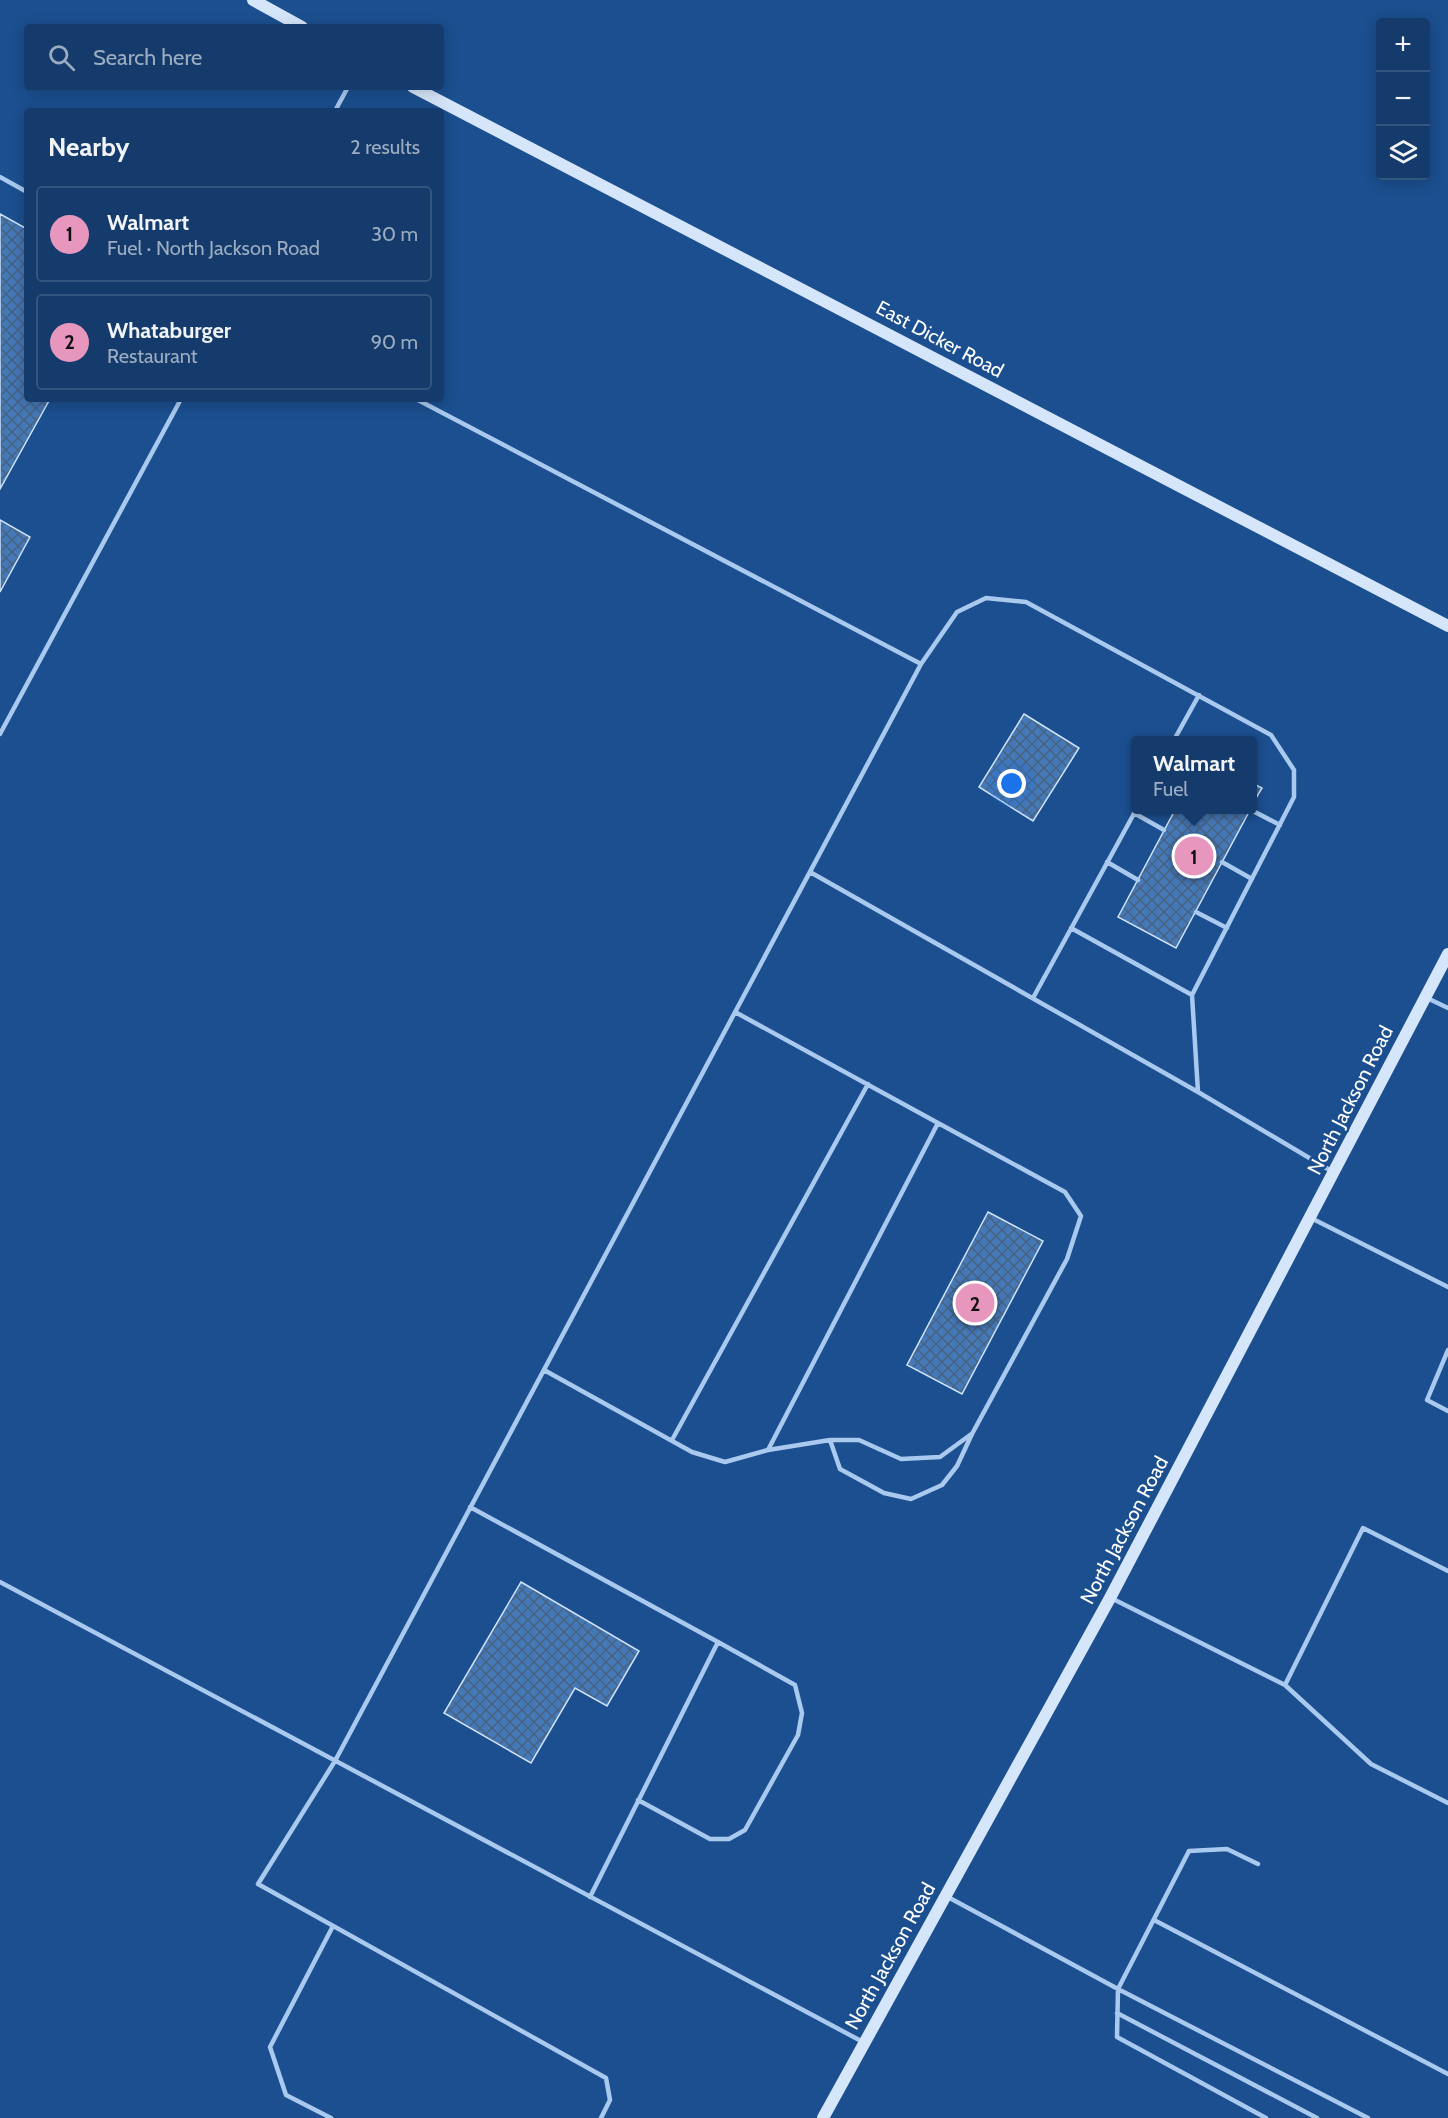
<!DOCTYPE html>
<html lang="en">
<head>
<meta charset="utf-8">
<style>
	body { margin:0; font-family:Cabin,sans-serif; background:#214673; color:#f1f3f6 }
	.controls { position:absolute; right:18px; top:18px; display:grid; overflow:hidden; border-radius:6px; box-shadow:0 3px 15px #0003 }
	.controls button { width:54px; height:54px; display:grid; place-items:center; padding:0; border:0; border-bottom:2px solid #33557e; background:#143b6b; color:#f1f3f6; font:30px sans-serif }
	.you { position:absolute; left:1012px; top:784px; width:21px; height:21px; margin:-15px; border:4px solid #fff; border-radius:50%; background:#1a73e8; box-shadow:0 0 0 9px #1a73e833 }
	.badge { display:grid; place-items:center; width:39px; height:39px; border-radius:50%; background:#e797bd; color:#111; font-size:20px; font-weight:700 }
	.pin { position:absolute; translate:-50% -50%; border:3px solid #fff; box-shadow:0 2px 6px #0006 }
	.popup { position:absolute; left:1131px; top:736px; width:126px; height:78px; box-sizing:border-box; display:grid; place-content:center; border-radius:6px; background:#143b6b; filter:drop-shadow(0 2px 4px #0005); font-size:20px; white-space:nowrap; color:#9dadc1 }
	.popup b { font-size:22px; color:#f1f3f6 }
	.popup::after { content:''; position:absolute; left:50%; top:100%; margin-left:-12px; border:12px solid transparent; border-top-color:#143b6b }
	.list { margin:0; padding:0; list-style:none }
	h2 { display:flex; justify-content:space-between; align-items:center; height:78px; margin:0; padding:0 24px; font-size:26px }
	h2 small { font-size:20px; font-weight:400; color:#9dadc1 }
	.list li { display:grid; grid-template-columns:39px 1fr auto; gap:18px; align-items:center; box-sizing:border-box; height:96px; margin:0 12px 12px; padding:0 12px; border:2px solid #33557e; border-radius:6px }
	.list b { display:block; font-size:22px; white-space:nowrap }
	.list p { margin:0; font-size:20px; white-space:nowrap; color:#9dadc1 }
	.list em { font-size:20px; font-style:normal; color:#9dadc1 }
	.icon { flex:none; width:33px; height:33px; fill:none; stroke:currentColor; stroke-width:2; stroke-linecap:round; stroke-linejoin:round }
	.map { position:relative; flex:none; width:1448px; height:2118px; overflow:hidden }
	.search { position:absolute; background:#143b6b; box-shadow:0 3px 15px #0003; left:24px; top:24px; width:420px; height:66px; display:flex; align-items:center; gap:15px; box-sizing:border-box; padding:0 21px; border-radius:6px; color:#9dadc1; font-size:22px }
	.panel { position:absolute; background:#143b6b; box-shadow:0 3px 15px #0003; left:24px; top:108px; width:420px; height:294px; border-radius:6px }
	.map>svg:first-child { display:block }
	.building { fill:url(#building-cross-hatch); stroke:#cfe3fa; stroke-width:1.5 }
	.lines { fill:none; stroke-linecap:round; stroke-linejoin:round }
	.service { stroke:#a9c9ee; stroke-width:4.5 }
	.secondary { stroke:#d6e6fa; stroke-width:12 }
	.labels { text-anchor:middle; stroke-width:5; stroke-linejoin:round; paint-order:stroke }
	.street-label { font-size:20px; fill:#fff; stroke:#1b4f8f }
</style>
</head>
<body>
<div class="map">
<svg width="1448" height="2118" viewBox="0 0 1448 2118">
	<defs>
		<pattern id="building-cross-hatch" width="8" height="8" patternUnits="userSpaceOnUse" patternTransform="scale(1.5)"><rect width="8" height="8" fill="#4478b7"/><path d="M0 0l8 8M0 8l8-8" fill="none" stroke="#486282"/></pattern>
	</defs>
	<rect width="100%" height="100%" fill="#1b4f8f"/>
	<path class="building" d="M 0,214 L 27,229 L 27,399 L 50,399 L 0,489 Z
		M 0,520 L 30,537 L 0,592 Z
		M 1024,714 L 1079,748 L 1033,821 L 979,787 Z
		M 1252,783 L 1262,788 L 1252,805 Z
		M 1175,810 L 1250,810 L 1176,948 L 1118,917 Z
		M 988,1212 L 1043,1241 L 962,1394 L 907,1365 Z
		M 521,1582 L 639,1651 L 607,1706 L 575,1688 L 531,1763 L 444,1713 Z"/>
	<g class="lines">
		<path class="service" d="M 335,111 L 348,87
			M 0,177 L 27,192
			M 416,399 L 921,664 L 335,1761 L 258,1884 L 606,2078 L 610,2100 L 601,2118
			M 921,664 L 957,612 L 986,598 L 1026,602 L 1271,735 L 1294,770 L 1294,797 L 1192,995 L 1198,1092
			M 0,734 L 181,399
			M 1174,740 L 1199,695
			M 1251,810 L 1280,825
			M 1134,813 L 1164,830
			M 1107,862 L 1138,880
			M 1222,862 L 1252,879
			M 810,872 L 1198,1092 L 1333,1172
			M 1196,912 L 1227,928
			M 1071,928 L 1192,995
			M 1033,998 L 1136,810
			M 1427,998 L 1448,1008
			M 1311,1218 L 1448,1287
			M 1448,1350 L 1427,1400 L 1448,1411
			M 544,1370 L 692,1452 L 725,1462 L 768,1450 L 938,1123 L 735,1012
			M 672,1440 L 868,1084
			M 830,1440 L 840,1469 L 884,1493 L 911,1499 L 942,1485 L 957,1466 L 972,1434 L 1067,1259 L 1081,1216 L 1065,1192 L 938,1123
			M 768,1450 L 830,1440 L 859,1440 L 901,1459 L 940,1457 L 970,1435
			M 470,1507 L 718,1642 L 590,1897
			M 0,1582 L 863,2042
			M 1113,1599 L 1285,1685 L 1371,1764 L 1448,1803
			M 1285,1685 L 1363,1528 L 1448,1571
			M 638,1800 L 710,1839 L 729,1839 L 745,1830 L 798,1735 L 802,1713 L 795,1685 L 718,1642
			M 1258,1864 L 1227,1849 L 1189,1851 L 1118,1989 L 1117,2037 L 1266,2118
			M 946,1896 L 1118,1989 L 1368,2118
			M 1154,1920 L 1448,2074
			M 1117,2013 L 1317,2118
			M 331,2118 L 286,2095 L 270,2047 L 333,1926"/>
		<path class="secondary" d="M 253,0 L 302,27
			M 413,87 L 1448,626
			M 823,2118 L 1110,1598 L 1448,954"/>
	</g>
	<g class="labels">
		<g class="street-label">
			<text transform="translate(940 339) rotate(28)" y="7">East Dicker Road</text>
			<text transform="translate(1350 1100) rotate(-63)" y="7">North Jackson Road</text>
			<text transform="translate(1124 1530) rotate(-62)" y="7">North Jackson Road</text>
			<text transform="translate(890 1956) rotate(-61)" y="7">North Jackson Road</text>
		</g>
	</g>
</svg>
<div class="controls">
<button>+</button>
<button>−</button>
<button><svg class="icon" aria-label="layers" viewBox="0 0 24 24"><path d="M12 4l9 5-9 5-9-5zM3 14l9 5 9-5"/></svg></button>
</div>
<div class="you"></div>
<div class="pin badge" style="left:1194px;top:856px">1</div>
<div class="popup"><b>Walmart</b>Fuel</div>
<div class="pin badge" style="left:975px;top:1303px">2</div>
<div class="search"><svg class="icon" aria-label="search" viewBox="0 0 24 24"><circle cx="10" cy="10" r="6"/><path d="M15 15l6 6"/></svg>Search here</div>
<section class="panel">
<h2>Nearby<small>2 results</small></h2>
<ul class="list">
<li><span class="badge">1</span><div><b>Walmart</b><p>Fuel · North Jackson Road</p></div><em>30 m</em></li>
<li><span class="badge">2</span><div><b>Whataburger</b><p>Restaurant</p></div><em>90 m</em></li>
</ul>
</section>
</div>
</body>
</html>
